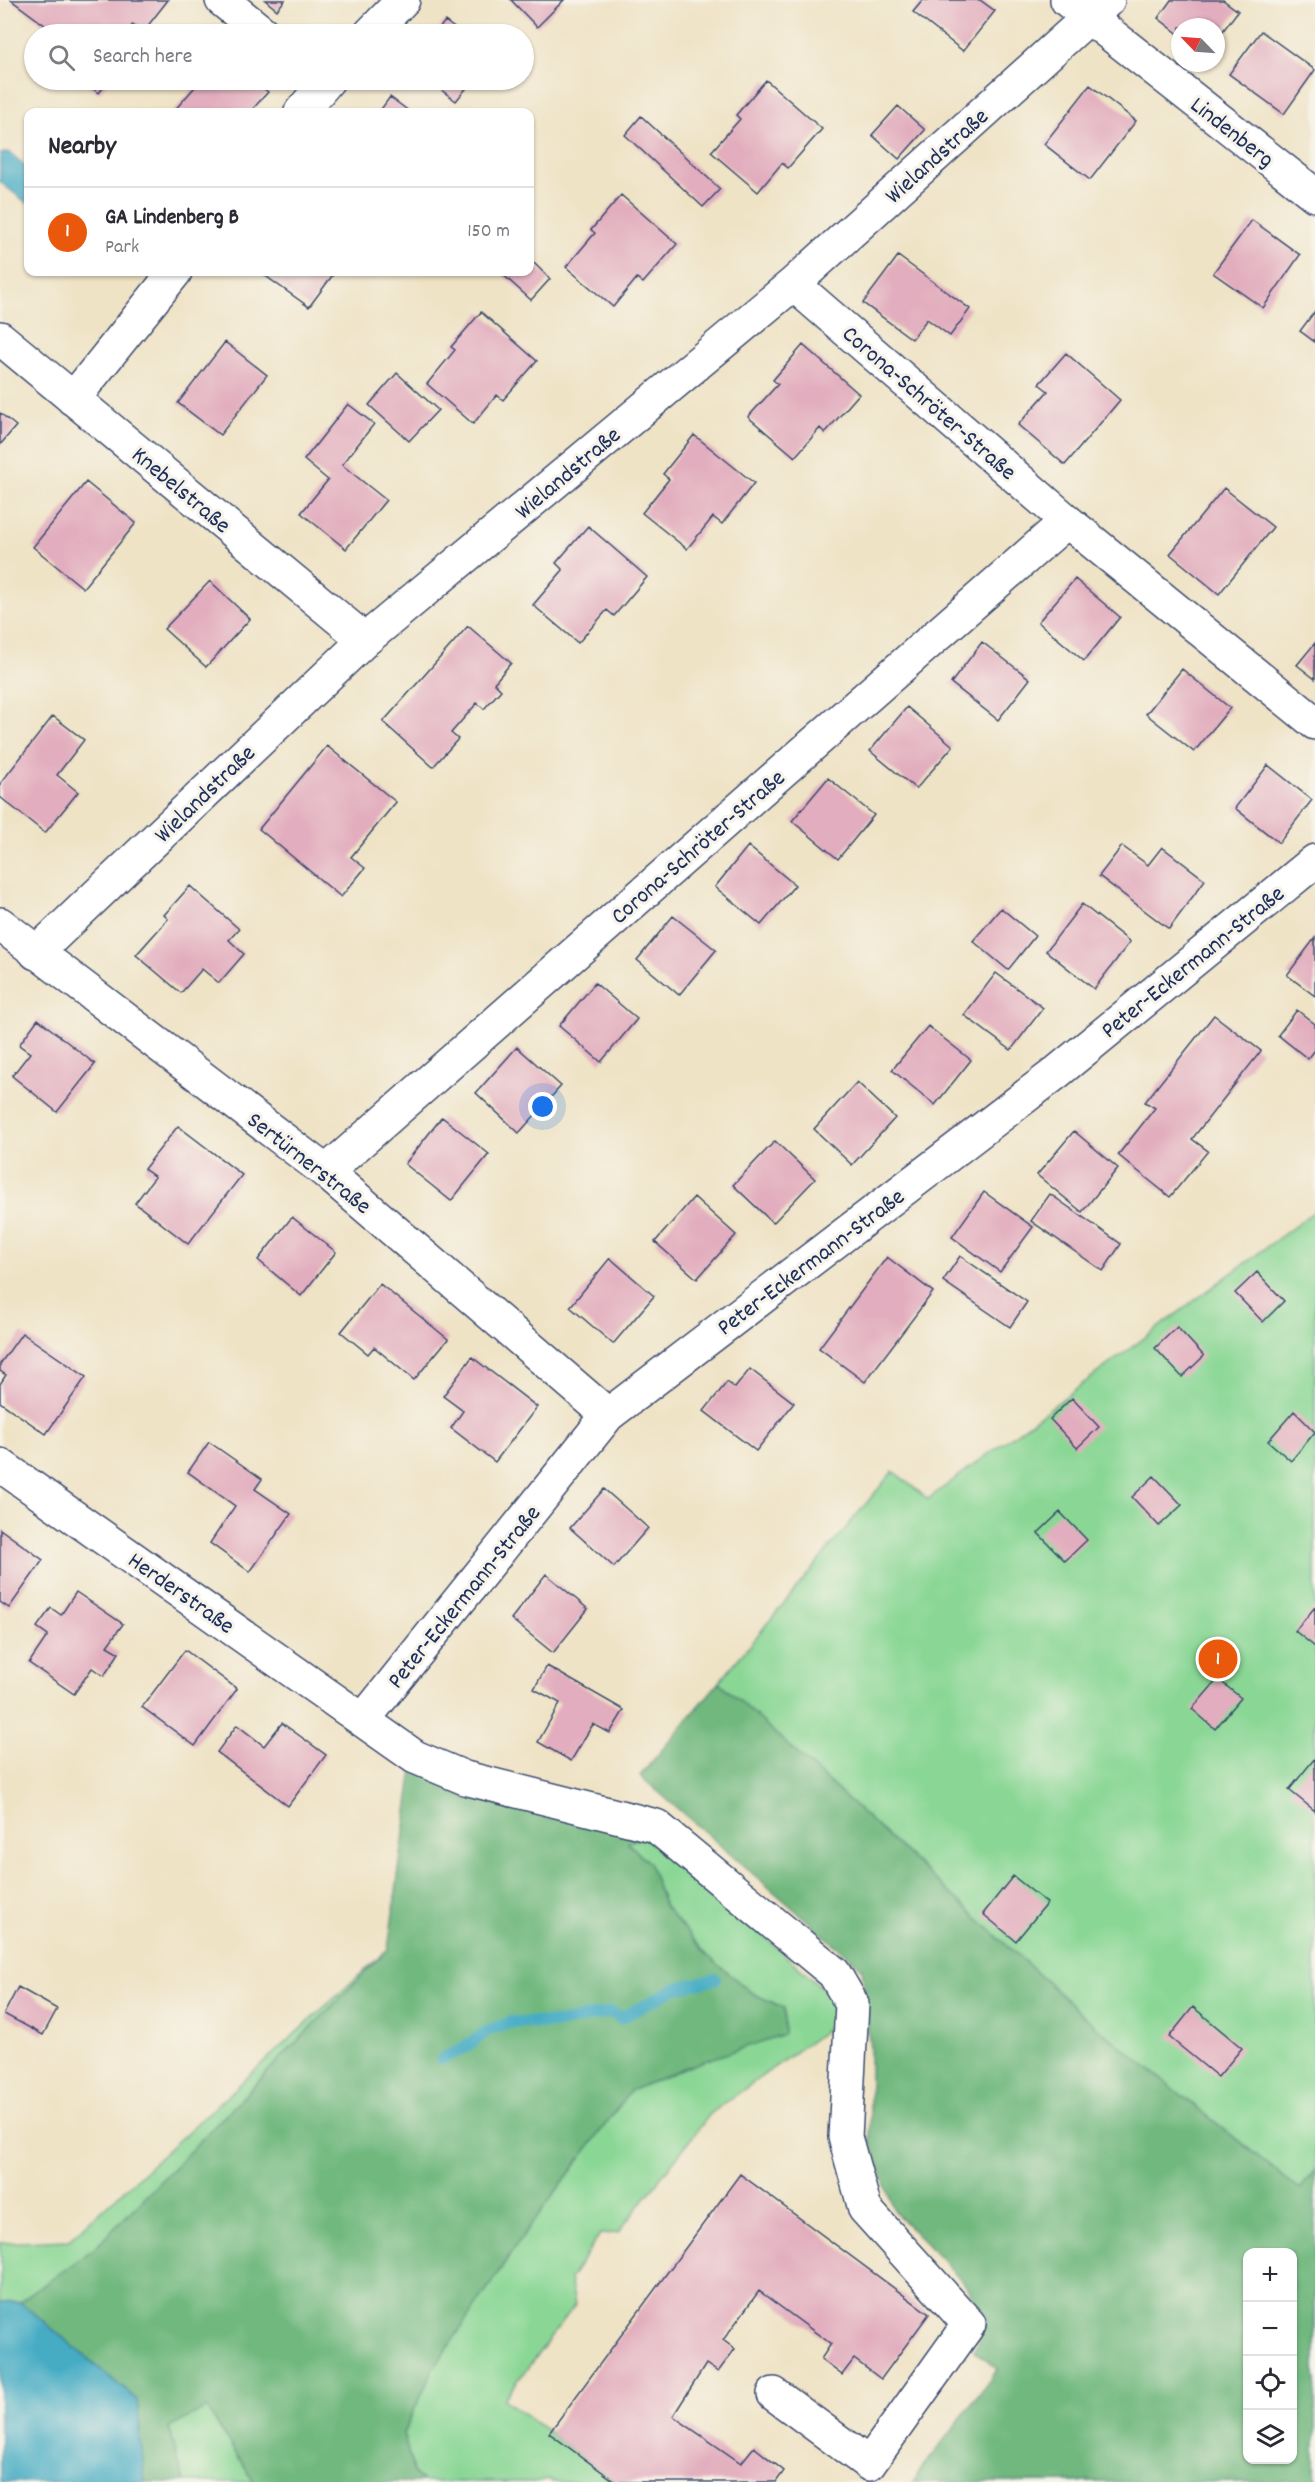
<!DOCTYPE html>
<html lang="en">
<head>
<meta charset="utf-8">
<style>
	body { margin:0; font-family:Dekko,sans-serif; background:#f7f7f7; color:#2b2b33 }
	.controls { position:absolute; right:18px; bottom:18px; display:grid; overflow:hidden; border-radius:12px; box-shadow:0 2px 4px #0004 }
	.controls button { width:54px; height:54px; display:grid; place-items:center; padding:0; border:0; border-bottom:2px solid #e1e1e2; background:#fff; color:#2b2b33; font:30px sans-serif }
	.compass { position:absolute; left:1171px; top:18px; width:54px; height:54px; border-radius:50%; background:#fff; box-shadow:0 2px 4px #0004; rotate:295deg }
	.you { position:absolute; left:543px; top:1107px; width:21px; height:21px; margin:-15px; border:4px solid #fff; border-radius:50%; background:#1a73e8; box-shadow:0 0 0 9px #1a73e833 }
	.badge { display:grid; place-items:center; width:39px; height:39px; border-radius:50%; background:#ea580c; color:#fff; font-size:20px; font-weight:700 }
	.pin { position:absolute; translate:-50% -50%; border:3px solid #fff; box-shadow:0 2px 6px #0006 }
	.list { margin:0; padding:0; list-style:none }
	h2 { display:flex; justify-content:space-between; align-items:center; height:78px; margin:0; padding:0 24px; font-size:26px }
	h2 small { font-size:20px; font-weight:400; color:#7c7c81 }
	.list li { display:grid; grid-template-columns:39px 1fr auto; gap:18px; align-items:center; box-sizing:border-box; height:90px; padding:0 24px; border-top:2px solid #e1e1e2 }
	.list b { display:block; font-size:22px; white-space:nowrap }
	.list p { margin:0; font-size:20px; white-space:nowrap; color:#7c7c81 }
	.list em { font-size:20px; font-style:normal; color:#7c7c81 }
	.icon { flex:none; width:33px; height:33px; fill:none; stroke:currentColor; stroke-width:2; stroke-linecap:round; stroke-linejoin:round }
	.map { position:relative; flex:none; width:1315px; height:2482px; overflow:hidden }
	.search { position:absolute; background:#fff; box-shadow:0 2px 4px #0004; left:24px; top:24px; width:510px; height:66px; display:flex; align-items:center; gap:15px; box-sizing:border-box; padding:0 21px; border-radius:33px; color:#7c7c81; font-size:22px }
	.panel { position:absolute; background:#fff; box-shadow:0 2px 4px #0004; left:24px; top:108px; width:510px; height:168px; border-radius:12px }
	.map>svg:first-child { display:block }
	.green { fill:#8ad795; stroke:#52837a; stroke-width:1.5 }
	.forest { fill:#6fb87e; stroke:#45746e; stroke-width:1.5; fill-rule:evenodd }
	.water { fill:#45acc4; stroke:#306e91; stroke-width:1.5 }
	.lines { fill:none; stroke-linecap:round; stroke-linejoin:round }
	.stream { stroke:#45acc4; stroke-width:12 }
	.building { fill:#e2adbe }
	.minor-casing { stroke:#3b4a6e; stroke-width:36 }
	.minor { stroke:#fff; stroke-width:33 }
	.labels { text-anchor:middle; stroke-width:6; stroke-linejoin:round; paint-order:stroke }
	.street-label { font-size:24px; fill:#1b2f5e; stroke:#f7f3e8 }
</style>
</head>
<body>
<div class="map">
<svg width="1315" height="2482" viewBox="0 0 1315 2482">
	<rect width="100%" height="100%" fill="#f7f3e8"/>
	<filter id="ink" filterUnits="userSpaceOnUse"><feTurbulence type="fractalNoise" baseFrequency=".0167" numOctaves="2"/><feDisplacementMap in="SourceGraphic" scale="12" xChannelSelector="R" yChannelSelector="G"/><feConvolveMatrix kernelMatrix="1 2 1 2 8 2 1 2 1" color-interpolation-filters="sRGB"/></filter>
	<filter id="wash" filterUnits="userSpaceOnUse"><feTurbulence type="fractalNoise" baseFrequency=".008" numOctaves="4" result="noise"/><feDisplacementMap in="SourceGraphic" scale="24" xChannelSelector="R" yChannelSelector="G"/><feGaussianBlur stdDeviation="1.35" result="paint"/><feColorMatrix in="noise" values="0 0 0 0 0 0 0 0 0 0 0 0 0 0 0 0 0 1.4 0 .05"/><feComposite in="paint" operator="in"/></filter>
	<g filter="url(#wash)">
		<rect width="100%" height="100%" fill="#efe3c6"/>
		<path class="green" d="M 1315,1211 L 1315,2170 L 1300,2190 L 1094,2025 L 719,1682 L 893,1471 L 928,1499 Z
			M 643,1836 L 734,1909 L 834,1999 L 835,2023 L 710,2114 L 618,2233 L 600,2234 L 570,2279 L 575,2305 L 504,2399 L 616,2482 L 552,2482 L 550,2479 L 534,2482 L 423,2482 L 414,2474 L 403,2434 L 434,2368 L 520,2240 L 630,2091 L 736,2047 L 784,2008 L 752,1993 L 707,1956 L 665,1907 L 649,1863 L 627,1842 Z
			M 388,1949 L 95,2248 L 20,2302 L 0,2303 L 0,2243 L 69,2240 Z
			M 207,2408 L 254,2482 L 184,2482 L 169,2427 Z"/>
		<path class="forest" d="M 719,1682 L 1094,2025 L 1300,2190 L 1315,2170 L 1315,2482 L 912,2482 L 998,2369 L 974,2351 L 987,2318 L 962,2280 L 894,2211 L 870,2141 L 870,2050 L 862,1968 L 640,1776 ZM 1248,2252 L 1292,2252 L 1292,2460 L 1248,2460 Z
			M 413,1768 L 643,1836 L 628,1843 L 649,1863 L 665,1907 L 708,1956 L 752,1993 L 784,2008 L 784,2034 L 684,2068 L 630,2091 L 520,2240 L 434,2368 L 403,2433 L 414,2474 L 423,2482 L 254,2482 L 207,2408 L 169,2428 L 184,2482 L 145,2482 L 137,2400 L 20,2302 L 95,2248 L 388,1949 Z"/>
		<path class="water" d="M 9,152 L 28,168 L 27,203 L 0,182 L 0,154 Z
			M 20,2302 L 137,2400 L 145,2482 L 0,2482 L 0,2303 Z"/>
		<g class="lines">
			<path class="stream" d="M 442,2059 L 466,2047 L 487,2031 L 511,2022 L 559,2023 L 611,2012 L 621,2018 L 676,1988 L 715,1979"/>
		</g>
		<g id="blocks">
			<path class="building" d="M 11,0 L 168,0 L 143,32 L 133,24 L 126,34 L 57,34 Z
				M 265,0 L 285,0 L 277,10 Z
				M 511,0 L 564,0 L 537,27 Z
				M 923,0 L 980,0 L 995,11 L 963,51 L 913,12 Z
				M 1171,0 L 1223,0 L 1238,11 L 1216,40 L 1216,27 L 1180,27 L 1180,35 L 1158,18 Z
				M 445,21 L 462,34 L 435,34 Z
				M 1261,31 L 1315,70 L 1284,114 L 1229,74 Z
				M 81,80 L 109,80 L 99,93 Z
				M 201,80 L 253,80 L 268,92 L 250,112 L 173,112 Z
				M 428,80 L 473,80 L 456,101 Z
				M 766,80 L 822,129 L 788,168 L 782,163 L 758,192 L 711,152 L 740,119 L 736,115 Z
				M 1090,85 L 1136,121 L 1090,180 L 1044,144 Z
				M 390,97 L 410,112 L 379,112 Z
				M 898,106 L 925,130 L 899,159 L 872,135 Z
				M 641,116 L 720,189 L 703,207 L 625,135 Z
				M 621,195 L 677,244 L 643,283 L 637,278 L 613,307 L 566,267 L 595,233 L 591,230 Z
				M 1252,220 L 1300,255 L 1263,308 L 1213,273 Z
				M 898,256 L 970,309 L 950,336 L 927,319 L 912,339 L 863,303 Z
				M 530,259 L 550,279 L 531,300 L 500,272 L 530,272 Z
				M 260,272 L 335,272 L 309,307 Z
				M 1315,311 L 1315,342 L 1300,331 Z
				M 481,312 L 537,361 L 503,400 L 497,395 L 473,424 L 427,384 L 455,350 L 451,347 Z
				M 225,342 L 267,375 L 220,435 L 178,403 Z
				M 803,345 L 859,394 L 825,433 L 820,428 L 795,457 L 748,417 L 778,384 L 773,380 Z
				M 1066,353 L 1120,400 L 1065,465 L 1018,425 L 1048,391 L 1039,384 Z
				M 397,373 L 438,410 L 409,441 L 369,405 Z
				M 348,404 L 374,424 L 342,465 L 386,500 L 346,549 L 301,513 L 328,480 L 304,460 Z
				M 0,413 L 16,426 L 0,445 Z
				M 694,435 L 754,483 L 722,524 L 713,517 L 687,549 L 642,513 L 669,479 L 663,474 Z
				M 86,482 L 136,523 L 83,588 L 33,547 Z
				M 1224,488 L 1273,527 L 1219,594 L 1170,554 Z
				M 588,526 L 647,577 L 614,616 L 607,610 L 578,643 L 533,605 L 563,570 L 556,563 Z
				M 1075,579 L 1120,617 L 1084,661 L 1038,622 Z
				M 210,581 L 250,619 L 206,667 L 164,629 Z
				M 468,626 L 511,663 L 494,683 L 501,690 L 484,709 L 477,703 L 451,733 L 458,739 L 433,767 L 383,722 Z
				M 982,642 L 1030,679 L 998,720 L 951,683 Z
				M 1315,643 L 1315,679 L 1297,665 Z
				M 1182,669 L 1230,708 L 1194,752 L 1146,714 Z
				M 907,707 L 953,746 L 916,789 L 870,751 Z
				M 53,716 L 84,740 L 57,775 L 78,792 L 45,833 L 0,797 L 0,784 Z
				M 327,746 L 396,802 L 351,857 L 365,868 L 341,897 L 259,829 Z
				M 1268,765 L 1312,800 L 1279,843 L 1235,808 Z
				M 828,778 L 874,815 L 838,859 L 792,821 Z
				M 748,846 L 795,885 L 761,925 L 715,887 Z
				M 1122,846 L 1148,865 L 1162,847 L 1205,880 L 1169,929 L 1099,876 Z
				M 190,886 L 239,929 L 229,940 L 244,954 L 219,983 L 202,969 L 181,993 L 136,955 L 168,919 L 164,915 Z
				M 1082,904 L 1130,942 L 1094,989 L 1046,951 Z
				M 1001,908 L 1035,936 L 1008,970 L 973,941 Z
				M 673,916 L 716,950 L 679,995 L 637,960 Z
				M 1315,938 L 1315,996 L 1287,975 Z
				M 996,973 L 1043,1008 L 1011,1050 L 964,1015 Z
				M 595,983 L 637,1019 L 601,1062 L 559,1026 Z
				M 1297,1010 L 1315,1024 L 1315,1050 L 1308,1059 L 1278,1035 Z
				M 1214,1015 L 1261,1051 L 1192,1139 L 1208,1151 L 1170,1197 L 1118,1155 L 1155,1108 L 1145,1102 Z
				M 38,1019 L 95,1064 L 57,1112 L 12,1076 L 30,1053 L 19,1045 Z
				M 928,1026 L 971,1060 L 935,1105 L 892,1070 Z
				M 517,1047 L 561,1086 L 519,1133 L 476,1093 Z
				M 857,1082 L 895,1118 L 852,1165 L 814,1129 Z
				M 442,1117 L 489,1154 L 451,1201 L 405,1164 Z
				M 178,1126 L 242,1175 L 188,1244 L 135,1203 L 155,1177 L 144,1169 Z
				M 1074,1131 L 1118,1168 L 1082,1212 L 1037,1175 Z
				M 775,1141 L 815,1179 L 773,1223 L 733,1185 Z
				M 984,1192 L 1033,1227 L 1000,1272 L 952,1237 Z
				M 1050,1194 L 1121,1244 L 1103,1271 L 1031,1221 Z
				M 694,1197 L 736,1235 L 697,1279 L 655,1242 Z
				M 292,1217 L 336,1252 L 301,1296 L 258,1260 Z
				M 960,1256 L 1027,1302 L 1010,1327 L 943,1281 Z
				M 887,1257 L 933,1292 L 865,1382 L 819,1348 Z
				M 610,1258 L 654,1296 L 613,1344 L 570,1307 Z
				M 1257,1272 L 1284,1301 L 1263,1322 L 1235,1293 Z
				M 380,1284 L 448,1339 L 414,1380 L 374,1347 L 368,1354 L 341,1332 Z
				M 1177,1327 L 1204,1356 L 1182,1377 L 1155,1348 Z
				M 22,1333 L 86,1377 L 46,1434 L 0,1402 L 0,1384 L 6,1375 L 0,1371 L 0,1364 Z
				M 472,1357 L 537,1407 L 495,1462 L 451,1428 L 463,1411 L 443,1396 Z
				M 750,1369 L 794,1403 L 756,1451 L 704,1411 L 727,1382 L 735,1388 Z
				M 1072,1398 L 1099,1427 L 1077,1448 L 1050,1419 Z
				M 1294,1411 L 1315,1432 L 1291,1461 L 1268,1441 Z
				M 209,1442 L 262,1479 L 255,1489 L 291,1514 L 250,1572 L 210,1543 L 235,1506 L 188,1472 Z
				M 1154,1476 L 1182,1505 L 1159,1526 L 1132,1497 Z
				M 604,1489 L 648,1528 L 614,1567 L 570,1528 Z
				M 1060,1512 L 1087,1540 L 1065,1561 L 1038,1533 Z
				M 0,1529 L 43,1560 L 9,1608 L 0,1602 Z
				M 546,1574 L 588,1609 L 553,1653 L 511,1619 Z
				M 76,1592 L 123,1624 L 107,1646 L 119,1653 L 104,1676 L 92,1668 L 74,1694 L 29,1663 L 48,1635 L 37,1627 L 51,1608 L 61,1615 Z
				M 1315,1607 L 1315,1647 L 1295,1631 Z
				M 185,1650 L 237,1689 L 195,1746 L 142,1707 Z
				M 547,1666 L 624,1710 L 610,1733 L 593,1724 L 571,1761 L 538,1742 L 560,1703 L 534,1689 Z
				M 1218,1679 L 1241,1698 L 1215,1729 L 1192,1709 Z
				M 282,1723 L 326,1755 L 288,1806 L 217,1752 L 237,1725 L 264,1746 Z
				M 1315,1758 L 1315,1811 L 1289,1790 Z
				M 1013,1876 L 1047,1903 L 1016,1941 L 983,1914 Z
				M 18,1987 L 57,2009 L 43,2035 L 4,2014 Z
				M 1193,2007 L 1242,2048 L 1218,2077 L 1169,2037 Z
				M 740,2174 L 929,2314 L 881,2379 L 854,2359 L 842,2375 L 821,2359 L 831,2344 L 759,2291 L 723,2340 L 735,2349 L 718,2372 L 706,2364 L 673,2416 L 741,2463 L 754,2447 L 784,2471 L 776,2482 L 616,2482 L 549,2433 Z"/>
		</g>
	</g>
	<g filter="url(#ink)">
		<use href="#blocks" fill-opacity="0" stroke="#3b4a6e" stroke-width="1.5"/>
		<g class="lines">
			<defs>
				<path id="minor" d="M 222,0 L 264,34
					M 1067,0 L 1315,195
					M 370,34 L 403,0
					M 301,112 L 328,80
					M 793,284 L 1067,521 L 1315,723
					M 0,338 L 365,640
					M 73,399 L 175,272
					M 0,924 L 326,1172 L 608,1415
					M 36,953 L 365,640 L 793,284 L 1108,0
					M 326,1172 L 1067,521
					M 0,1465 L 415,1757 L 465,1778 L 656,1826 L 834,1973 L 852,2004 L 845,2137 L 865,2209 L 969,2324 L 869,2464 L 774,2394
					M 364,1719 L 608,1415 L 1056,1073 L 1315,861"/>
			</defs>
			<use href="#minor" class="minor-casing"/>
			<use href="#minor" class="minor"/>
		</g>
	</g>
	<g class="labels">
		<g class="street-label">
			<text transform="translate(1233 131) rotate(38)" y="8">Lindenberg</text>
			<text transform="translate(936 155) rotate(-42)" y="8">Wielandstraße</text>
			<text transform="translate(930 402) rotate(41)" y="8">Corona-Schröter-Straße</text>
			<text transform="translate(567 472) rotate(-40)" y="8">Wielandstraße</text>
			<text transform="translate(182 489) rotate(40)" y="8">Knebelstraße</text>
			<text transform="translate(204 793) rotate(-44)" y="8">Wielandstraße</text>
			<text transform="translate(697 846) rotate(-41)" y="8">Corona-Schröter-Straße</text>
			<text transform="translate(1192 961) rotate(-39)" y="8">Peter-Eckermann-Straße</text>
			<text transform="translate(310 1162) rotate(38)" y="8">Sertürnerstraße</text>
			<text transform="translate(810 1261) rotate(-37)" y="8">Peter-Eckermann-Straße</text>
			<text transform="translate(182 1592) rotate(35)" y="8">Herderstraße</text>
			<text transform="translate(463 1596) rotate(-51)" y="8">Peter-Eckermann-Straße</text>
		</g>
	</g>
</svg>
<div class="controls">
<button>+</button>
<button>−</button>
<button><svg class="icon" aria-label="locate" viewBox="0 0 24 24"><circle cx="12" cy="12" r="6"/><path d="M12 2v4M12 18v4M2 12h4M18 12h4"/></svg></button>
<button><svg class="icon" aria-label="layers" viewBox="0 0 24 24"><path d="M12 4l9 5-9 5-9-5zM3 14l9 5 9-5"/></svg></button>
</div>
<svg class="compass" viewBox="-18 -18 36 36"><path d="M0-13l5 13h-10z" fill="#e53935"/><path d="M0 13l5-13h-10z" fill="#7c7c81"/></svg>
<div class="you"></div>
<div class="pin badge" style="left:1218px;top:1659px">1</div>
<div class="search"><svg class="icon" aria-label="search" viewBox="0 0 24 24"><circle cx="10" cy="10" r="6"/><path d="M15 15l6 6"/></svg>Search here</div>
<section class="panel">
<h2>Nearby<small></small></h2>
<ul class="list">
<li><span class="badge">1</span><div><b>GA Lindenberg B</b><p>Park</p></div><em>150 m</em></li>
</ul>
</section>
</div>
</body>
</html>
